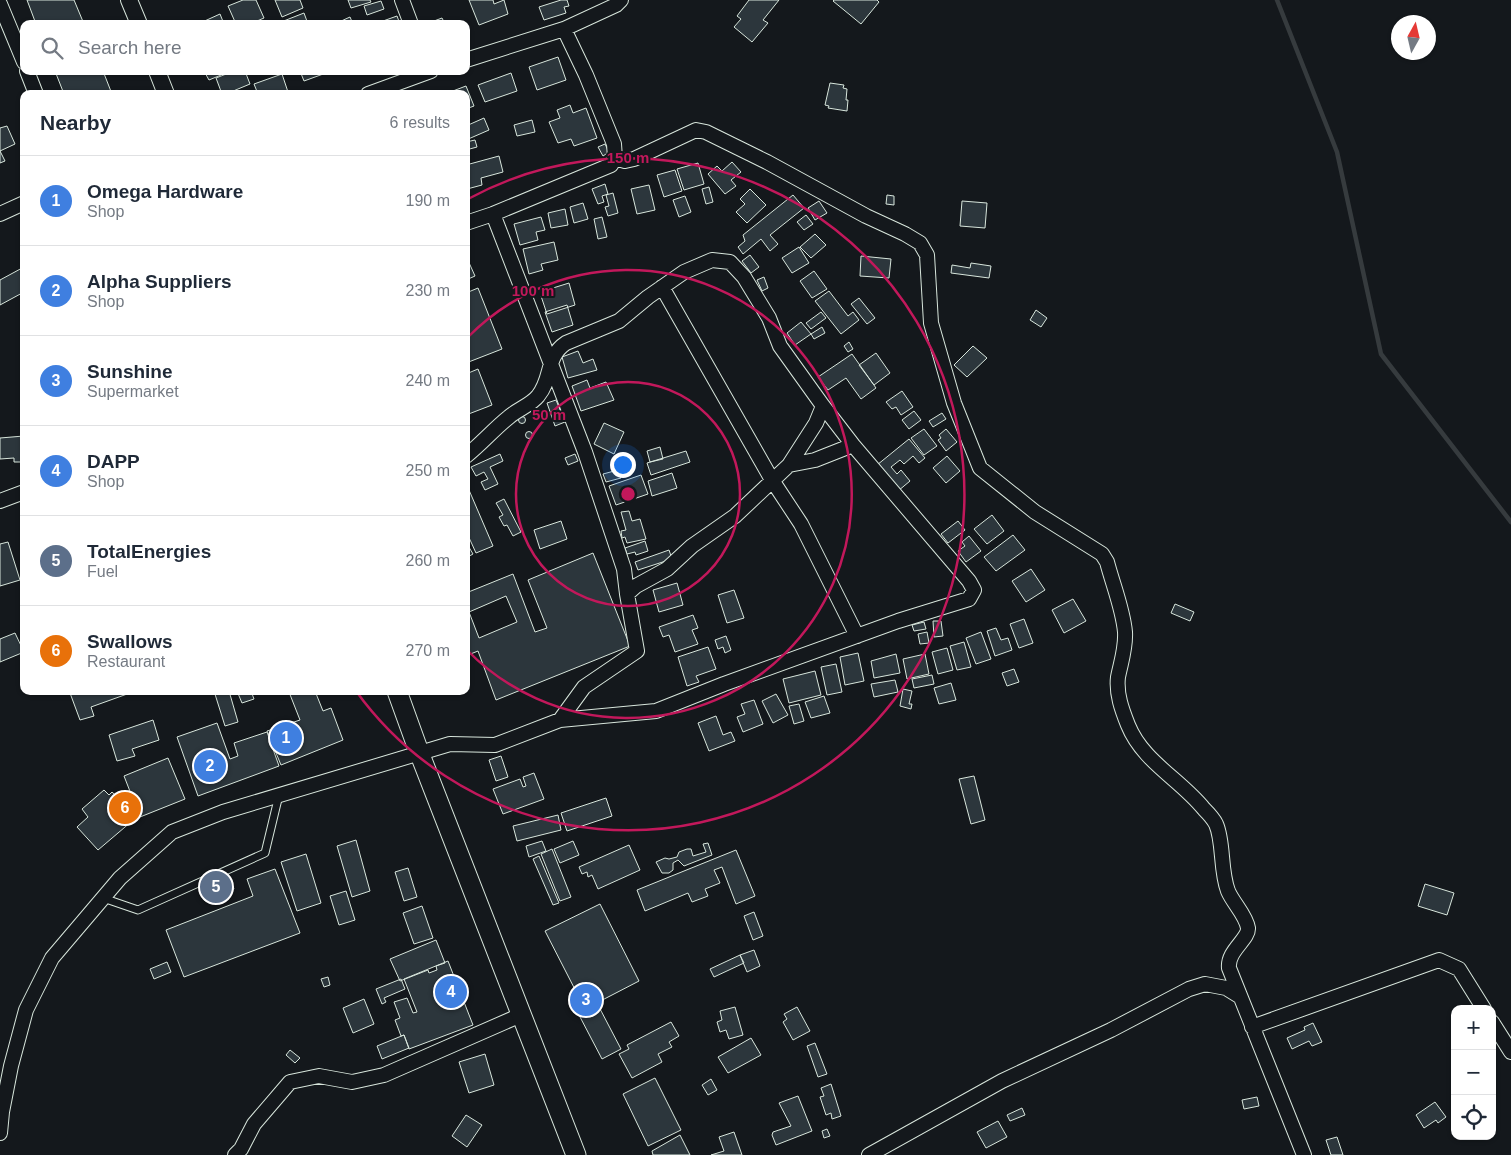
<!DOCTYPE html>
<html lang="en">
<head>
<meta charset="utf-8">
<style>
	body { margin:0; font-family:Helvetica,sans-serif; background:#f2f2f3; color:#1f2937 }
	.controls { position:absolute; right:15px; bottom:15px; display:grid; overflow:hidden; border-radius:10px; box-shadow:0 1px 4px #0004 }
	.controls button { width:45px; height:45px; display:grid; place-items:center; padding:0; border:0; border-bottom:1px solid #e0e1e3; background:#fff; color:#1f2937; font:25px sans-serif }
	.compass { position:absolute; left:1391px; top:15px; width:45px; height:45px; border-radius:50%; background:#fff; box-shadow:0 1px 4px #0004; rotate:8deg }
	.you { position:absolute; left:622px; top:464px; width:18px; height:18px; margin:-12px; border:4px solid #fff; border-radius:50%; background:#1a73e8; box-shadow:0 0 0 8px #1a73e833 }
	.badge { display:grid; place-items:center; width:32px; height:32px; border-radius:50%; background:#0b8043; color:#fff; font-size:16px; font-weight:700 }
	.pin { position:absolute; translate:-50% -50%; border:2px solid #fff; box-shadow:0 1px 5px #0006 }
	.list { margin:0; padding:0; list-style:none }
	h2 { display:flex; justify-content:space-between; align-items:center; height:65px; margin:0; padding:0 20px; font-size:21px }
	h2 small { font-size:16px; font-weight:400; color:#747a83 }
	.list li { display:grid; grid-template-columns:32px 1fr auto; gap:15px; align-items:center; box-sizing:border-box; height:90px; padding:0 20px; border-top:1px solid #e0e1e3 }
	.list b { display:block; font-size:19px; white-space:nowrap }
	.list p { margin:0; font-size:16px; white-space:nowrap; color:#747a83 }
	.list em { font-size:16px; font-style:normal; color:#747a83 }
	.icon { flex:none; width:28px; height:28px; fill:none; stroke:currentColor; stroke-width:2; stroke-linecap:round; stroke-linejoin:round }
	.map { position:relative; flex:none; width:1511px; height:1155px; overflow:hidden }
	.search { position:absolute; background:#fff; box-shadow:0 1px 4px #0004; left:20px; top:20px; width:450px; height:55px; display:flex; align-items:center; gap:12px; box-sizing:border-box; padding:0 18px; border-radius:10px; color:#747a83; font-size:19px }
	.panel { position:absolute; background:#fff; box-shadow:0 1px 4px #0004; left:20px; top:90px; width:450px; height:605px; border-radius:10px }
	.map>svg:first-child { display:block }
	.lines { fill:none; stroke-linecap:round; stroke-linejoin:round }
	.stream { stroke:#363b3e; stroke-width:4.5 }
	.building { fill:#2c363c; stroke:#d8e6dc; fill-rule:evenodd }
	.service-casing { stroke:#d8e6dc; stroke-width:9 }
	.minor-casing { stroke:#d8e6dc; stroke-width:16 }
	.tertiary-casing { stroke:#d8e6dc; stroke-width:18 }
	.secondary-casing { stroke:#d8e6dc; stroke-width:21 }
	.service { stroke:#14181c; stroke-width:7 }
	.minor { stroke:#14181c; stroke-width:14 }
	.tertiary { stroke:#14181c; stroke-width:16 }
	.secondary { stroke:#14181c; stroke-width:19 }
	.ring { fill:none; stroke:#c2185b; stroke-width:2.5 }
	.centre { fill:#c2185b; stroke:#14181c; stroke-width:2.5 }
	.ring-label { font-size:15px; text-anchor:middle; font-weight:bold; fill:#c2185b; stroke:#14181c; stroke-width:4; stroke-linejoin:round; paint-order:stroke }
</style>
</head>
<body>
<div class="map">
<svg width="1511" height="1155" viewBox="0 0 1511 1155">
	<rect width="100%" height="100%" fill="#14181c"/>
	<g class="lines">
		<path class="stream" d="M 1277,0 L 1337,152 L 1381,354 L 1511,522"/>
	</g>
	<path class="building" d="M 27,0 L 74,0 L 84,24 L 36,24 Z
		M 243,0 L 256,0 L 264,18 L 250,24 L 236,24 L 228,6 Z
		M 275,0 L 300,0 L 303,8 L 282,17 Z
		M 348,0 L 370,0 L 371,2 L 351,8 Z
		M 469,0 L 493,0 L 494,4 L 504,0 L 508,14 L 479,25 Z
		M 561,0 L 567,0 L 569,6 L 564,7 L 566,13 L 544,20 L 539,7 Z
		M 749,0 L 779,0 L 763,20 L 768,23 L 752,42 L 734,27 L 741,19 L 737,16 Z
		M 834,0 L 877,0 L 879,2 L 861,24 L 833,1 Z
		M 381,1 L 384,9 L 367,15 L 364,6 Z
		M 304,13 L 308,24 L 276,24 Z
		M 220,14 L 224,24 L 198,24 Z
		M 397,16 L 400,24 L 385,24 L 383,21 Z
		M 350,17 L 353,24 L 340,24 L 339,22 Z
		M 442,18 L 445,24 L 426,24 Z
		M 558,57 L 566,80 L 537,90 L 529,67 Z
		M 55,71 L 103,71 L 112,94 L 64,94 Z
		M 204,71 L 219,71 L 221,75 L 209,80 Z
		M 234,71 L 245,71 L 250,84 L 226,94 L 222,94 L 216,78 Z
		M 300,71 L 325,71 L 326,73 L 304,81 Z
		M 511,73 L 517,91 L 485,102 L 478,85 Z
		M 282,74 L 288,92 L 283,94 L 258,94 L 254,84 Z
		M 830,83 L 844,85 L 843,88 L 847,89 L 846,100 L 848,100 L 847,111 L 828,108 L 829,106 L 825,105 Z
		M 466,86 L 474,106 L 466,109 L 466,94 L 445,94 Z
		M 570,105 L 573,113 L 586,108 L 597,138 L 574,146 L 571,139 L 558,143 L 549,122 L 560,118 L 557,110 Z
		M 484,118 L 489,130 L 466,140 L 466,126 Z
		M 532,120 L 535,132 L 517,136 L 514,125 Z
		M 7,126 L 15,144 L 0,151 L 5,161 L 0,163 L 0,128 Z
		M 475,140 L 477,147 L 466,150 L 466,142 Z
		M 605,144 L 609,152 L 603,156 L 598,147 Z
		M 499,156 L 503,172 L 481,178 L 482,185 L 467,189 L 466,165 Z
		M 732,162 L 741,172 L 731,180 L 736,186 L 725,194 L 708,174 L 717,166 L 722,171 Z
		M 698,163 L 704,184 L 684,190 L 677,169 Z
		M 675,170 L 682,191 L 664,197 L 657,175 Z
		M 605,184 L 608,194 L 602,196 L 604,202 L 598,204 L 592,189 Z
		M 649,185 L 655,210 L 637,214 L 631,189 Z
		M 709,187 L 713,202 L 706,204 L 702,189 Z
		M 750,189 L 766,205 L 747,223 L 736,212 L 745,204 L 740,199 Z
		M 613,193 L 618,213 L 608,216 L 605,207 L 609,206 L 606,195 Z
		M 793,195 L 804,208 L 770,235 L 778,244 L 770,251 L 761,239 L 743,254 L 738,247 L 745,241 L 743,235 Z
		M 887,195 L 894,196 L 894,205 L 886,204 Z
		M 685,196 L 691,212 L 679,217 L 673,200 Z
		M 819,201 L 827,213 L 815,220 L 808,208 Z
		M 962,201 L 987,203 L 985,228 L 960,226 Z
		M 583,203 L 588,219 L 574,223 L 570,207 Z
		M 565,209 L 568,225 L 551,228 L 548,213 Z
		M 806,215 L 813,224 L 804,230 L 797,222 Z
		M 541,217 L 545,230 L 536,232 L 538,240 L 520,245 L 514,224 Z
		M 602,217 L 607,237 L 598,239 L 594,219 Z
		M 815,234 L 826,245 L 811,258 L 800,247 Z
		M 554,242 L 558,260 L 541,264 L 543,270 L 529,274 L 523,249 Z
		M 799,247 L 809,263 L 792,273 L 782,258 Z
		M 750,255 L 759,267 L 751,273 L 742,261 Z
		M 466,256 L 475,276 L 466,280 Z
		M 861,256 L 891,259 L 889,278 L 860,276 Z
		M 971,263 L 991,266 L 989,278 L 951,273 L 952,265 L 970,268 Z
		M 24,267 L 24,292 L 0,305 L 0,280 Z
		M 814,271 L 827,289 L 812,298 L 800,281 Z
		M 764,277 L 768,288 L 762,291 L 757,280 Z
		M 569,283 L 575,305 L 547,314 L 541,296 L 554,292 L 553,288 Z
		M 478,288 L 502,349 L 466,363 L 466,293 Z
		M 829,291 L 848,316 L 853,312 L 859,320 L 841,334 L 815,301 Z
		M 859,298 L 875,318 L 867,324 L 851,304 Z
		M 567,305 L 573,325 L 552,332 L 545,312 Z
		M 1036,310 L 1047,318 L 1041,327 L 1030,320 Z
		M 821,312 L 826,318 L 811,329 L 806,323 Z
		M 801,322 L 811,334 L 795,345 L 787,333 Z
		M 822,327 L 825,333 L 814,339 L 811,334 Z
		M 849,342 L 853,349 L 848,352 L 844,346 Z
		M 973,346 L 987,358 L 967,377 L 954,365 Z
		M 578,351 L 583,363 L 593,359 L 597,370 L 568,378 L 562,357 Z
		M 876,353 L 890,373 L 874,385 L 859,365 Z
		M 852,354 L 876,388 L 861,399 L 846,378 L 828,390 L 818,377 Z
		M 478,369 L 492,405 L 466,415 L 466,374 Z
		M 587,380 L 590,388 L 606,382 L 614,400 L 581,411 L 572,386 Z
		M 902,391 L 913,407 L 901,415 L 896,407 L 892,409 L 886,402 Z
		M 556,400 L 565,422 L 555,426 L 547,403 Z
		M 914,411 L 921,420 L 909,429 L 902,420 Z
		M 942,413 L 946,419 L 933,427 L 929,421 Z
		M518.5 420a3.5 3.5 0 1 1 7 0a3.5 3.5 0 1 1-7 0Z
		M 604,423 L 624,432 L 614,454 L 594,444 Z
		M 924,429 L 937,446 L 924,455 L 911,438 Z
		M 946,429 L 957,442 L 946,451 L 938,440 L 941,438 L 939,435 Z
		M525.5 435a3.5 3.5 0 1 1 7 0a3.5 3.5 0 1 1-7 0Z
		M 24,436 L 24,462 L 14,462 L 14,458 L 0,459 L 0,438 Z
		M 909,439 L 925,458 L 919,463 L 913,456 L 904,464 L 900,460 L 891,467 L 897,474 L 901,470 L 910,481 L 898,491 L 877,465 Z
		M 660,447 L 663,459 L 650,462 L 647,451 Z
		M 686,451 L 690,462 L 651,475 L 647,463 Z
		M 500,454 L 503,461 L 490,467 L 498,484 L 485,490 L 481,482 L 488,479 L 484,472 L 476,476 L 471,467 Z
		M 575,454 L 578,461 L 568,465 L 565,458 Z
		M 947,456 L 960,471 L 946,483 L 933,468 Z
		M 618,470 L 621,478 L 606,482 L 603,474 Z
		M 672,473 L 677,488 L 652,496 L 648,481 Z
		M 641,475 L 648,494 L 616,505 L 609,486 Z
		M 466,483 L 493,546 L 476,553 L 466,531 Z
		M 504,499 L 521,532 L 513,536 L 507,525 L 504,526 L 499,517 L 503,515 L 496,503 Z
		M 629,511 L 632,521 L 640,519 L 646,539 L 627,543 L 625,537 L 622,538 L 621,531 L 626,530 L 621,512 Z
		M 992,515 L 1004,531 L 987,544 L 974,529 Z
		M 561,521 L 567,539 L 540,549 L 534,530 Z
		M 958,521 L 965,530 L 948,543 L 941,534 Z
		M 1013,535 L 1025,550 L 996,571 L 984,557 Z
		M 969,536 L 981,551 L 966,562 L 958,551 L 965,546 L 962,542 Z
		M 645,541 L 648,551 L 636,555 L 635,552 L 627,554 L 625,548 Z
		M 8,542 L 20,580 L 0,586 L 0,544 Z
		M 466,542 L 473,554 L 466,558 Z
		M 669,550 L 672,559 L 638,570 L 635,562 Z
		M 593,553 L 630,646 L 496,700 L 478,651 L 468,655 L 466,651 L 466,593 L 513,574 L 535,632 L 547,628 L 528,580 ZM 506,596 L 517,622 L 479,638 L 469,612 Z
		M 1031,569 L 1045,590 L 1026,602 L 1012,581 Z
		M 677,583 L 683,605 L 659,612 L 653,590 Z
		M 734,590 L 744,618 L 727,623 L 718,595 Z
		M 1073,599 L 1086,621 L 1064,633 L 1052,610 Z
		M 1175,604 L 1194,612 L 1190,621 L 1171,613 Z
		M 693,615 L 698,628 L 692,630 L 698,644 L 675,652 L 669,635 L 663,637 L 659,627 Z
		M 1024,619 L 1033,643 L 1019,648 L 1010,624 Z
		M 933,621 L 941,621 L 943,636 L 934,637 Z
		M 924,622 L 926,629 L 914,631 L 912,625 Z
		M 996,628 L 1001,640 L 1008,638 L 1012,650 L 995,656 L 987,631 Z
		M 927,632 L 929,643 L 920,644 L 918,634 Z
		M 981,632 L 991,659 L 976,664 L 966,638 Z
		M 15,633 L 24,652 L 0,662 L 0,639 Z
		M 726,636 L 731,650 L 725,653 L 723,647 L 718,649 L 715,640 Z
		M 964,642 L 971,667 L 957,670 L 950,646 Z
		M 708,647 L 716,669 L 696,676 L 699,682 L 687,686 L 678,657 Z
		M 947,648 L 953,670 L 938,674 L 932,652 Z
		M 858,653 L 864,681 L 845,685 L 840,657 Z
		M 896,654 L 900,673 L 874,678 L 871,661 Z
		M 925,654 L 929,674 L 907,679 L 903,659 Z
		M 836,664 L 842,692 L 827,695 L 821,667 Z
		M 1014,669 L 1019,682 L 1007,686 L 1002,673 Z
		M 815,671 L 821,695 L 789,703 L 783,679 Z
		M 932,675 L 934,684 L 914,688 L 912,679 Z
		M 895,680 L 898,692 L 874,697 L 871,684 Z
		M 951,683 L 956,700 L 939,704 L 934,688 Z
		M 903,689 L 912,691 L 909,704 L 912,704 L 911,709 L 900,706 Z
		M 75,691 L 130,691 L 130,693 L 91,707 L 94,716 L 80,720 L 70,693 Z
		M 214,691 L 229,691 L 238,722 L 225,726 Z
		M 237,691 L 251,691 L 254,699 L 242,703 Z
		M 291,691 L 315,691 L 323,711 L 331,708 L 343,740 L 281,765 L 267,731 L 300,720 L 289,692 Z
		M 776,694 L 788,715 L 773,723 L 762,701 Z
		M 824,696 L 830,713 L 811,718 L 805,702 Z
		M 754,700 L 763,724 L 743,732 L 737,717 L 745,714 L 741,704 Z
		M 799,704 L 804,721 L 794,724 L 789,706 Z
		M 716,716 L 723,735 L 731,732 L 735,741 L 709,751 L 698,723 Z
		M 153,720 L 159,740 L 132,749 L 135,756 L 117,761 L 109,735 Z
		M 217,723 L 230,759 L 238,756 L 234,743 L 267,732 L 279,766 L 198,796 L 177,737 Z
		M 501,756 L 508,777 L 496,781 L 489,760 Z
		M 168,758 L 185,799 L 140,817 L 124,776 Z
		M 534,773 L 544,799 L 503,814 L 493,789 L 520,779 L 523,787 L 526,786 L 523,777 Z
		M 974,776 L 985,820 L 971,824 L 959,779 Z
		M 104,790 L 109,795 L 112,792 L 138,816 L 98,850 L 77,827 L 88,817 L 82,809 Z
		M 606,798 L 612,816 L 567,831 L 561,813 Z
		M 558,815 L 561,830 L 517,841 L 513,826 Z
		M 356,840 L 370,891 L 352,897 L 337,846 Z
		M 542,841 L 546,851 L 529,857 L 526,846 Z
		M 573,841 L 579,855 L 560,863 L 554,849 Z
		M 708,843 L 712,855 L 684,866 L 678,860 L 673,863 L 673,870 L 669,873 L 662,873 L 656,862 L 665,858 L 669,859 L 677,857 L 679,852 L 687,849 L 691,849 L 693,856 L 706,852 L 703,844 Z
		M 629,845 L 640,870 L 598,889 L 592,875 L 588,877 L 587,872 L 582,874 L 579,867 Z
		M 552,849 L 571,897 L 560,901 L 541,854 Z
		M 736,850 L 755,896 L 736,904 L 722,867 L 714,870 L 720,883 L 705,889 L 708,896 L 692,902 L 688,893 L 645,911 L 637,890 Z
		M 306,854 L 321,903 L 297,911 L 281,862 Z
		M 539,856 L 559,903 L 553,905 L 533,859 Z
		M 408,868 L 417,897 L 404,901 L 395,872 Z
		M 275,869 L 300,933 L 184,977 L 166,930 L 253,896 L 247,879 Z
		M 227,873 L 234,889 L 205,901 L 198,885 Z
		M 1425,884 L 1454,893 L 1447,915 L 1418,906 Z
		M 346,891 L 355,920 L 339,925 L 330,896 Z
		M 600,904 L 639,981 L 585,1009 L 545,931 Z
		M 422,906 L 433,938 L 414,944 L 403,913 Z
		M 754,912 L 763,936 L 753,940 L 744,916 Z
		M 436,940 L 445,963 L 436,966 L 437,970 L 429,973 L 428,970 L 400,981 L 390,959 Z
		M 754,950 L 760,966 L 747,972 L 740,955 Z
		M 740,955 L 744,963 L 714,977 L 710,969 Z
		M 448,961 L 473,1025 L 409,1049 L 404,1035 L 401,1036 L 395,1020 L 400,1018 L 394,1002 L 407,998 L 413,1013 L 417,1012 L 404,979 Z
		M 167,962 L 171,972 L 154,979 L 150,969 Z
		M 328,977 L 330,985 L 324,987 L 321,979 Z
		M 401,979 L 405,989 L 384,998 L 386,1002 L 382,1004 L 376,989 Z
		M 364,999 L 374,1024 L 353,1033 L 343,1008 Z
		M 598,1005 L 621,1049 L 602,1059 L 579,1015 Z
		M 735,1007 L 743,1035 L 729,1039 L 726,1030 L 720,1032 L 717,1022 L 722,1020 L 720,1011 Z
		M 797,1007 L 810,1031 L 793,1040 L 783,1022 L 787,1019 L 784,1014 Z
		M 671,1022 L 679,1036 L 669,1042 L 672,1047 L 658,1054 L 662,1062 L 632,1078 L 619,1054 L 629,1049 L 627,1045 Z
		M 1313,1023 L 1322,1042 L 1312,1046 L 1309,1041 L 1292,1049 L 1287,1038 L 1305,1030 L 1304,1027 Z
		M 404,1035 L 409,1048 L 382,1059 L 377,1046 Z
		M 751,1038 L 761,1055 L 728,1073 L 718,1057 Z
		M 815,1043 L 827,1074 L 818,1077 L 807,1046 Z
		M 290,1050 L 300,1058 L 295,1063 L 286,1055 Z
		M 485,1054 L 494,1085 L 469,1093 L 459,1062 Z
		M 655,1078 L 681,1130 L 648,1146 L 623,1094 Z
		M 711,1079 L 717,1090 L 708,1095 L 702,1085 Z
		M 831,1084 L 841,1116 L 832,1119 L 831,1113 L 826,1115 L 820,1097 L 824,1096 L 821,1088 Z
		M 798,1096 L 812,1131 L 776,1145 L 772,1135 L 773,1132 L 791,1126 L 779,1103 Z
		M 1257,1097 L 1259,1106 L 1244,1109 L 1242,1100 Z
		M 1435,1102 L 1446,1117 L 1438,1123 L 1436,1120 L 1424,1128 L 1416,1115 Z
		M 1022,1108 L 1025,1115 L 1010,1121 L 1007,1115 Z
		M 466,1115 L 482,1125 L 467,1147 L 452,1136 Z
		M 998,1121 L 1007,1137 L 986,1148 L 977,1132 Z
		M 827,1129 L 830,1136 L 824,1138 L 822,1131 Z
		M 734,1132 L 742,1155 L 711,1155 L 724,1151 L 719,1137 Z
		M 680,1135 L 690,1155 L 653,1155 L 652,1151 Z
		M 1337,1137 L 1343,1155 L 1331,1155 L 1326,1140 Z"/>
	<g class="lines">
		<defs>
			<path id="service" d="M 103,898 L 138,910 L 265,853 L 279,795"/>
			<path id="minor" d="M 402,0 L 411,24
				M 0,4 L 24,62
				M 466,60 L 564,29 L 616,5 L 621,0
				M 27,71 L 36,94
				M 368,94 L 431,71
				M 615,158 L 625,161 L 634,159 L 696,130 L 706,132 L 767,162 L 866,216 L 905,234 L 920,243 L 927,255 L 931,323 L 954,403 L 980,468 L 1035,512 L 1102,554 L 1107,562 C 1113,585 1123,609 1125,632 C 1126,648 1121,662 1118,677 C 1116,694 1122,710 1128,725 C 1143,762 1180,779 1204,809 C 1208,813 1213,818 1216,824 C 1224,842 1220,870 1228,891 C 1233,903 1246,915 1248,928 C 1249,939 1227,951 1229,968 L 1304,1155
				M 0,214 L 24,203
				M 493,214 L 585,452 L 624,569 L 627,594
				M 466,223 L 493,214 L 611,165 L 615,158 L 614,144 L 586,75 L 564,29
				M 662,287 L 772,480 L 801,524 L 857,636
				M 789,465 L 815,460 L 853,445
				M 0,501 L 24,492
				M 560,720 L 584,687 L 637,651 L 627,594 L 636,586 L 667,569 L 692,546 L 735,516 L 789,465 L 816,423 L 823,406
				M 1492,1022 L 1511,1052
				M 1252,1027 L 1439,960 L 1459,969 L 1484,1009
				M 0,1133 L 2,1112 L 11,1066 L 26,1010 L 52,958 L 120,878 L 172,832 L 223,812 L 450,744 L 495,745 L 560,720 L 656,711 L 724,684 L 898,621 L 969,599 L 974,590 L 969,581 L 853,445 L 823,406 L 780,346 L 769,318 L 744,277 L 730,262 L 712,260 L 684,272 L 648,297 L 619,321 L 566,343 C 545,357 553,378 538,396 C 531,405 518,409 509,417 C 494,429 481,444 466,456
				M 235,1155 L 241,1149 L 254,1124 L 290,1082 L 319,1076 L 352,1082 L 384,1075 L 521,1015
				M 869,1155 L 1002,1081 L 1111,1030 L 1189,989 L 1205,984 L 1226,988 L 1239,996"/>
			<path id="tertiary" d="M 129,0 L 139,24
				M 157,71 L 166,94"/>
			<path id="secondary" d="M 397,691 L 419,752 L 576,1155"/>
		</defs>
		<use href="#service" class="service-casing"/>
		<use href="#minor" class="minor-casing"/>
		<use href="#tertiary" class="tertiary-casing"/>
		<use href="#secondary" class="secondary-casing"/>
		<use href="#service" class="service"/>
		<use href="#minor" class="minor"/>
		<use href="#tertiary" class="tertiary"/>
		<use href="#secondary" class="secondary"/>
	</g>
	<g class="ring">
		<circle cx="628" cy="494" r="112"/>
		<path d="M467 338A224 224 0 1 1 467 650"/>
		<path d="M468 199A336 336 0 1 1 356 691"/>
	</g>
	<circle cx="628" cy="494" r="8" class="centre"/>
	<g class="ring-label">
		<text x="628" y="163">150 m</text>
		<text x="533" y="296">100 m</text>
		<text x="549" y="420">50 m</text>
	</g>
</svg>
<div class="controls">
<button>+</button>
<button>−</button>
<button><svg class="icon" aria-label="locate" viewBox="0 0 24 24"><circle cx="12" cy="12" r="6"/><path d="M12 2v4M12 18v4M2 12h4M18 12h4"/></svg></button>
</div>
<svg class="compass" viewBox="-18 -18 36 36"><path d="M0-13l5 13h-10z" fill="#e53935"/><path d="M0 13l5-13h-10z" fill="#747a83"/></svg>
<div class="you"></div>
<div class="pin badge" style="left:286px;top:738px;background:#3f7fe0">1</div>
<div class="pin badge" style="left:210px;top:766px;background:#3f7fe0">2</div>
<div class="pin badge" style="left:586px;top:1000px;background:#3f7fe0">3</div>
<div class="pin badge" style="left:451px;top:992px;background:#3f7fe0">4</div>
<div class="pin badge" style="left:216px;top:887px;background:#5c6f8a">5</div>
<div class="pin badge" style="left:125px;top:808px;background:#e8710a">6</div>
<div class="search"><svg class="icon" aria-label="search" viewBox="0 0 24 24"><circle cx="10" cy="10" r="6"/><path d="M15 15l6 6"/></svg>Search here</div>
<section class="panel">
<h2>Nearby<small>6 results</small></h2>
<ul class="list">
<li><span class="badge" style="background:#3f7fe0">1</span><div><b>Omega Hardware</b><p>Shop</p></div><em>190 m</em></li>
<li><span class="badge" style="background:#3f7fe0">2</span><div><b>Alpha Suppliers</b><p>Shop</p></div><em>230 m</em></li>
<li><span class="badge" style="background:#3f7fe0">3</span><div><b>Sunshine</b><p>Supermarket</p></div><em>240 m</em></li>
<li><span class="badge" style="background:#3f7fe0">4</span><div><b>DAPP</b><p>Shop</p></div><em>250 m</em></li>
<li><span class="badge" style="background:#5c6f8a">5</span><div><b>TotalEnergies</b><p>Fuel</p></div><em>260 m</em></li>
<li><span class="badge" style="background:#e8710a">6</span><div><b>Swallows</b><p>Restaurant</p></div><em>270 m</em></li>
</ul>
</section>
</div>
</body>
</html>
